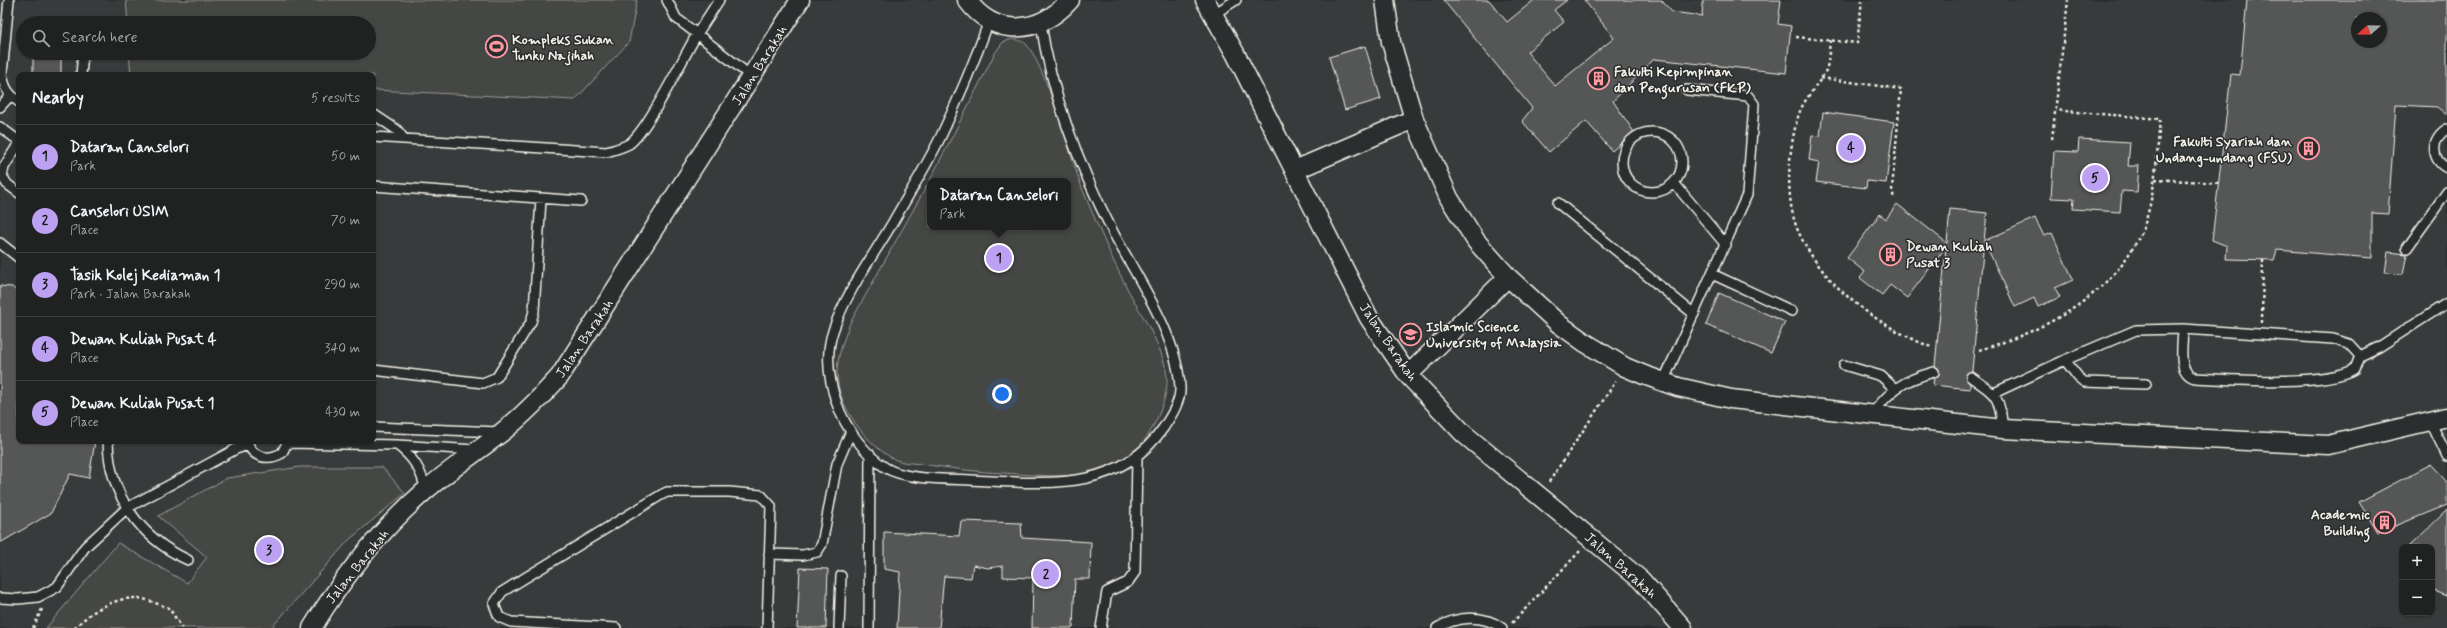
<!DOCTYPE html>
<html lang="en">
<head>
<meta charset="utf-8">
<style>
	body { margin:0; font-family:Mynerve,sans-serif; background:#2d2f2f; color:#f1f3f6 }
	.controls { position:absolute; right:12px; bottom:12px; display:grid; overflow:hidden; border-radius:8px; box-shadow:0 1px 3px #0004 }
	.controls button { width:36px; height:36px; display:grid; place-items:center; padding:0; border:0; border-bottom:1px solid #3d3f40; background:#202222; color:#f1f3f6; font:20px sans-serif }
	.compass { position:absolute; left:2351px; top:12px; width:36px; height:36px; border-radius:50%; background:#202222; box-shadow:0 1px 3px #0004; rotate:250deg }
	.you { position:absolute; left:1002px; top:394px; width:14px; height:14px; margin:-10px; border:3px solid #fff; border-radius:50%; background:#1a73e8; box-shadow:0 0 0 6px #1a73e833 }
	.badge { display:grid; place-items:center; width:26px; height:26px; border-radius:50%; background:#bca0f2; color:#111; font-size:13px; font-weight:700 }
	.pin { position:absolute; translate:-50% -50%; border:2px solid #fff; box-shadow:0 1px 4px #0006 }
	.popup { position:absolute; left:927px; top:178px; width:144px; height:52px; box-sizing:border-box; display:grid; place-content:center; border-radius:8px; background:#202222; filter:drop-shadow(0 1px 3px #0005); font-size:13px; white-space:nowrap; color:#a2a4a5 }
	.popup b { font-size:15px; color:#f1f3f6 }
	.popup::after { content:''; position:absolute; left:50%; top:100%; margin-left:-8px; border:8px solid transparent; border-top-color:#202222 }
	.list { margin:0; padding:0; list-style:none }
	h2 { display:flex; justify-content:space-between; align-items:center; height:52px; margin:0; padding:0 16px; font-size:17px }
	h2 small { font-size:13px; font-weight:400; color:#a2a4a5 }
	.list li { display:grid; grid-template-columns:26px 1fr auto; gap:12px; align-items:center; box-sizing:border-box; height:64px; padding:0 16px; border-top:1px solid #3d3f40 }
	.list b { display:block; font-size:15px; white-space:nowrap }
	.list p { margin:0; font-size:13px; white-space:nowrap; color:#a2a4a5 }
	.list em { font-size:13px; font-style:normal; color:#a2a4a5 }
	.icon { flex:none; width:22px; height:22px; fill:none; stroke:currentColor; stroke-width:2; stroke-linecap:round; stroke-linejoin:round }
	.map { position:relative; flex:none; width:2447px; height:628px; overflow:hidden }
	.search { position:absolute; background:#202222; box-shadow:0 1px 3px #0004; left:16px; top:16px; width:360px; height:44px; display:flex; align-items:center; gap:10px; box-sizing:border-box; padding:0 14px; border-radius:22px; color:#a2a4a5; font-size:15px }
	.panel { position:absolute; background:#202222; box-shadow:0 1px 3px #0004; left:16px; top:72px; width:360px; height:372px; border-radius:8px }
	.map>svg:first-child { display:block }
	.built { fill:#373a3a; fill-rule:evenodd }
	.green { fill:#444645; stroke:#9c9c96; fill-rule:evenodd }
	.building { fill:#555756; stroke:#f4f1e8; fill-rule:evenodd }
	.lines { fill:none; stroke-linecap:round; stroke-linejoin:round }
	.service-casing { stroke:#f4f1e8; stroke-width:12 }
	.minor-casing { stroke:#f4f1e8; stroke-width:21 }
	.path { stroke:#f4f1e8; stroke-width:2.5; stroke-dasharray:3 3; stroke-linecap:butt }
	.service { stroke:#2a2d2e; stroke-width:9 }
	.minor { stroke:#2a2d2e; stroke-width:18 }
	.labels { text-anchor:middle; stroke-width:3; stroke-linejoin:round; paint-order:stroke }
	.poi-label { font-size:14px; font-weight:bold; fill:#f4f1e8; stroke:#2a2d2e; text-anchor:start }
	.street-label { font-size:14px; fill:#f4f1e8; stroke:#2a2d2e }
</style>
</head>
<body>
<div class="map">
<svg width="2447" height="628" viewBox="0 0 2447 628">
	<rect width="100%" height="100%" fill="#2a2d2e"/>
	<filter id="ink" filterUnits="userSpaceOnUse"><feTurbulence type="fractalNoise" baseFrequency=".025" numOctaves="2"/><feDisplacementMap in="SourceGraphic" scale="8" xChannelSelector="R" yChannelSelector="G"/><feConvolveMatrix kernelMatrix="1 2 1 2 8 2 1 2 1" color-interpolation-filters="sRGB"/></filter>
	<g filter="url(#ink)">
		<path class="built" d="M 0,0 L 2447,0 L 2447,628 L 0,628 ZM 2357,18 L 2381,18 L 2381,42 L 2357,42 ZM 23,23 L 369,23 L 369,53 L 23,53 ZM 19,75 L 373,75 L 373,441 L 19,441 ZM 930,181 L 1068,181 L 1068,227 L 930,227 ZM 2402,547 L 2432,547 L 2432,613 L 2402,613 Z"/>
		<path class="green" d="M 126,0 L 637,0 L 629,42 L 575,100 L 373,90 L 373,75 L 131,75 L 129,53 L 369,53 L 369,23 L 128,23 Z
			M 1013,39 C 1017,40 1022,41 1025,43 C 1044,60 1071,159 1082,188 C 1096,222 1110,255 1127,288 C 1140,313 1166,350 1167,379 C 1168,402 1149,442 1130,456 C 1095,482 1045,476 1004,473 C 976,472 949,468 921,464 C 914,463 903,463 896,460 C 867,446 837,406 837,373 C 837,356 844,339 850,323 L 931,178 L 995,53 L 1003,42 ZM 930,181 L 1068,181 L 1068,227 L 930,227 Z
			M 300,467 L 382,467 L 405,493 L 349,540 L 271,628 L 46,628 L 118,543 L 187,583 L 207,557 L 158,516 L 227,478 Z"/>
		<path class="building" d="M 1443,0 L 1489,0 L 1507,22 L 1534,0 L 1567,0 L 1554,10 L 1564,22 L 1527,52 L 1555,86 L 1614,38 L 1584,0 L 1661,0 L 1672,12 L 1702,16 L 1703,0 L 1781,0 L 1778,24 L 1791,26 L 1786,73 L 1654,59 L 1613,101 L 1634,132 L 1612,151 L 1586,121 L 1549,152 L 1522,121 L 1532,108 Z
			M 2247,0 L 2447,0 L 2447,115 L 2437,107 L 2396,105 L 2388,214 L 2372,213 L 2372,258 L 2277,250 L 2274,260 L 2226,259 L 2227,246 L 2212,240 L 2231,74 L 2240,75 ZM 2357,18 L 2381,18 L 2381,42 L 2357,42 Z
			M 1365,46 L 1381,99 L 1345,110 L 1329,57 Z
			M 33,53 L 61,53 L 61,75 L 33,75 Z
			M 1823,112 L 1894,122 L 1886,183 L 1867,181 L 1866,188 L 1816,182 L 1819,162 L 1809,160 L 1812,135 L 1820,136 Z
			M 2079,139 L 2130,142 L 2128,166 L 2139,166 L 2137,192 L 2122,191 L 2120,212 L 2073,209 L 2074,199 L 2051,198 L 2054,151 L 2078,152 Z
			M 1897,204 L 1947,243 L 1950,209 L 1987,213 L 1984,241 L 2035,218 L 2044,236 L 2052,233 L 2073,280 L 2055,288 L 2060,297 L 2038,307 L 2034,298 L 2015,307 L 1984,241 L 1972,371 L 1965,376 L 1970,384 L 1970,389 L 1933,385 L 1934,378 L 1940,373 L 1938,368 L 1935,366 L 1946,247 L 1907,298 L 1890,285 L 1882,295 L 1860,278 L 1865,272 L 1847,258 L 1880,214 L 1886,219 Z
			M 2388,252 L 2407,254 L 2403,274 L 2385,273 Z
			M 0,286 L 12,287 L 19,293 L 19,441 L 95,441 L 89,478 L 70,474 L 51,513 L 0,543 Z
			M 1719,293 L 1785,322 L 1771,353 L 1706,325 Z
			M 2431,464 L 2447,481 L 2447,505 L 2378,533 L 2359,502 Z
			M 2447,510 L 2447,596 L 2432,590 L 2432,547 L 2409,547 Z
			M 961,521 L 1021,523 L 1022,538 L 1091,542 L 1090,579 L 1075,579 L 1073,628 L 1032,628 L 1033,578 L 1003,577 L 1003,566 L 988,568 L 973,565 L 971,578 L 944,576 L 939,628 L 897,628 L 900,572 L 884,569 L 884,532 L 959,536 Z
			M 800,568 L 828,569 L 826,628 L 797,628 Z"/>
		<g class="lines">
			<defs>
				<path id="service" d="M 9,0 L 2,74 C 4,87 8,94 19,102
					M 667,0 L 676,18 L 697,34 L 719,0
					M 1214,14 L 1236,0
					M 989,21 C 975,60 959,98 941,136 C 927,165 909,194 893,222 C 872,258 846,292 833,331 C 825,355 829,381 837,404 C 845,427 865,455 886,468 C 906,480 948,479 971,480 C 1043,483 1118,494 1164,427 C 1171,416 1181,401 1180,387 C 1177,335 1138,279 1114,234 C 1080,168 1052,97 1041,24
					M 81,75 L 83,53
					M 0,107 L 10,96
					M 373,114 L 397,130 L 404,139
					M 0,127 L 19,141
					M 2447,129 C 2431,138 2430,159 2447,168
					M1622 162a30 30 0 1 1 60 0a30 30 0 1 1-60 0Z
					M 373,137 L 606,152 C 614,150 621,148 629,144 C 648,130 683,58 697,34 L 752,77
					M 19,143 L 4,167 L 2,176 L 7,184 L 19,193
					M 1674,183 L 1726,245
					M 373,186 L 581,201
					M 1558,203 L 1694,314
					M 0,243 L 19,258
					M 2407,248 L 2447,192
					M 1712,274 L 1792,311
					M 2360,356 L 2379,347 L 2447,303
					M 2065,360 L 2078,377 L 2084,382 L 2146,384
					M 1844,365 L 1881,376 L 1894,388
					M 373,370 L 483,383 L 497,377 L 531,322 L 534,311 L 541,199
					M 1971,377 C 1998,396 1999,396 2003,429
					M 1663,382 L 1747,195 L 1754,104 L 1748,96 L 1687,90
					M 1994,393 L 2065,360 L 2136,330 L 2183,329 L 2333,339 L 2349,344 L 2360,356 L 2355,369 C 2326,386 2231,380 2195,378 C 2176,373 2183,344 2183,329
					M 1872,414 C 1891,389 1904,380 1934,372
					M 2431,423 L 2447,456
					M 373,427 L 499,432
					M 108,441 C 109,495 140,538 188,560
					M 247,441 C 252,458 268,461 282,453 L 288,441
					M 288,443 L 397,445 L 475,450
					M 397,445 C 414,458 421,470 426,490
					M 769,554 L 803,555 L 817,552 L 822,544 L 837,464 L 851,431
					M 0,598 L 18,599 L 38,597 L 57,587 L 85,547 L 127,508 L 236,449 L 248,445
					M 616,628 L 511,622 L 499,617 L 494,604 L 502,592 L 661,495 L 667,492 L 729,492 L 761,495 L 771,506 L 767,628
					M 839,628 L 841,576
					M 869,628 L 870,454
					M 1101,628 L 1107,592 L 1128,582 L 1135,572 L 1137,458
					M 1437,628 C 1457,616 1483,614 1502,628"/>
				<path id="minor" d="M 967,0 C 995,39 1040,34 1070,0
					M 1205,0 L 1235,53 L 1369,318 L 1408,375 L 1464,434 L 1641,580 L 1683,628
					M 1385,0 L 1391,42 L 1414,119 L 1449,198 L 1476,241 L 1508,277 L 1559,324 L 1584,342 L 1625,367 L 1644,375 L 1678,387 L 1731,399 L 2003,429 L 2328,445 L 2447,417
					M 1295,170 L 1414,119
					M 1408,375 L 1508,277
					M 312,628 C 343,577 381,529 426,490 C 450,469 477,452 501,433 C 523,416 542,396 560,376 L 800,0"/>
			</defs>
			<use href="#service" class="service-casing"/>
			<use href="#minor" class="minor-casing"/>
			<path class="path" d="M 1796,37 L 1857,43 L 1862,0
				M 1830,40 C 1829,49 1829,62 1826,70 C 1819,85 1804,98 1799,114 C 1788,147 1784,201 1799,233 C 1824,287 1878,326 1931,347
				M 1821,78 L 1901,89 L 1892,189 L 1894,199
				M 2052,139 L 2068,0
				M 2155,179 L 2220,183
				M 2262,323 L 2263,259
				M 1979,350 C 2044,331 2109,298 2140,235 C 2155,205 2157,152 2160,119 L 2055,110
				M 1549,482 L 1616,381
				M 1512,623 L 1580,551
				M 33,628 L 42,609
				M 75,628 C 89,612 113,598 136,598 C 146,598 159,605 169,608 L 182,628"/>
			<use href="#service" class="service"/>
			<use href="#minor" class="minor"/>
		</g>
	</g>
	<defs>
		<symbol id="stadium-ring" viewBox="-11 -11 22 22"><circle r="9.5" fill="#2a2d2e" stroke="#ff9aa2" stroke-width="1.5"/><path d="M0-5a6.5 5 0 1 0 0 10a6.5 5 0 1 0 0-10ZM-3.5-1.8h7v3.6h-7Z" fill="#ff9aa2"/></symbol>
		<symbol id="building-ring" viewBox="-11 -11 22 22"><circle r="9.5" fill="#2a2d2e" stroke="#ff9aa2" stroke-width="1.5"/><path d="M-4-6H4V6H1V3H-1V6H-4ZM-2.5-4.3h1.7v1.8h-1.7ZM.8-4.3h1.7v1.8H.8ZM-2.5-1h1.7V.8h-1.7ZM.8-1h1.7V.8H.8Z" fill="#ff9aa2"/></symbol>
		<symbol id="university-ring" viewBox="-11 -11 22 22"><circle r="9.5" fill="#2a2d2e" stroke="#ff9aa2" stroke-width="1.5"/><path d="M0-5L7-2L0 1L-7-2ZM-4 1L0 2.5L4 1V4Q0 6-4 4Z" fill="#ff9aa2"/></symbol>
	</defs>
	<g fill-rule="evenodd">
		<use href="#stadium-ring" x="484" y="34" width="25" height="25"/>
		<use href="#building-ring" x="1586" y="66" width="25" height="25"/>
		<use href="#building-ring" x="2296" y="136" width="25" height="25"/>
		<use href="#building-ring" x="1878" y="242" width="25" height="25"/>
		<use href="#university-ring" x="1398" y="322" width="25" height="25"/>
		<use href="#building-ring" x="2372" y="510" width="25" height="25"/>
	</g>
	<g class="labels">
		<g class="poi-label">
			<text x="512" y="44">Kompleks Sukan<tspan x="512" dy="16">Tunku Najihah</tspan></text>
			<text x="1614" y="76">Fakulti Kepimpinan<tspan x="1614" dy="16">dan Pengurusan (FKP)</tspan></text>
			<text x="2292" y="146" text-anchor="end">Fakulti Syariah dan<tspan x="2292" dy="16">Undang-undang (FSU)</tspan></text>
			<text x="1906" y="251">Dewan Kuliah<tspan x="1906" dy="16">Pusat 3</tspan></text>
			<text x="1426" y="331">Islamic Science<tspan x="1426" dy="16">University of Malaysia</tspan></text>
			<text x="2370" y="519" text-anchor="end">Academic<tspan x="2370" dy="16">Building</tspan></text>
		</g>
		<g class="street-label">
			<text transform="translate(759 65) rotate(-58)" y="5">Jalan Barakah</text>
			<text transform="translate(584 338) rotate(-56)" y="5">Jalan Barakah</text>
			<text transform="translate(1389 342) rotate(56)" y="5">Jalan Barakah</text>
			<text transform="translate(1621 565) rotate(42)" y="5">Jalan Barakah</text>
			<text transform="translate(357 566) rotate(-51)" y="5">Jalan Barakah</text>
		</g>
	</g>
</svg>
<div class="controls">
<button>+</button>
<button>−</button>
</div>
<svg class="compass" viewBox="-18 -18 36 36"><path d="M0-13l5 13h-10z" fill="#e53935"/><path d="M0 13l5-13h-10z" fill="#a2a4a5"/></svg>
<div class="you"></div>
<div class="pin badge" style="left:999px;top:258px">1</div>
<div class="popup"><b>Dataran Canselori</b>Park</div>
<div class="pin badge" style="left:1046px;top:574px">2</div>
<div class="pin badge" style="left:269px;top:550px">3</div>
<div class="pin badge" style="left:1851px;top:148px">4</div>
<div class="pin badge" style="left:2095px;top:178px">5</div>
<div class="search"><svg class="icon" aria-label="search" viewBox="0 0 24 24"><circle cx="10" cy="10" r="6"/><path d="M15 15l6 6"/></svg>Search here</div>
<section class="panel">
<h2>Nearby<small>5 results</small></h2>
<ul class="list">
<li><span class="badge">1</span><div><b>Dataran Canselori</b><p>Park</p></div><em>50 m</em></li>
<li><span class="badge">2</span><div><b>Canselori USIM</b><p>Place</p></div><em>70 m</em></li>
<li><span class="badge">3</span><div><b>Tasik Kolej Kediaman 1</b><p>Park · Jalan Barakah</p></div><em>290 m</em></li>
<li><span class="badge">4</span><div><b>Dewan Kuliah Pusat 4</b><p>Place</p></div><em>340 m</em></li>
<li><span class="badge">5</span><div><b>Dewan Kuliah Pusat 1</b><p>Place</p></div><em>430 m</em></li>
</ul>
</section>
</div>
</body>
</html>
